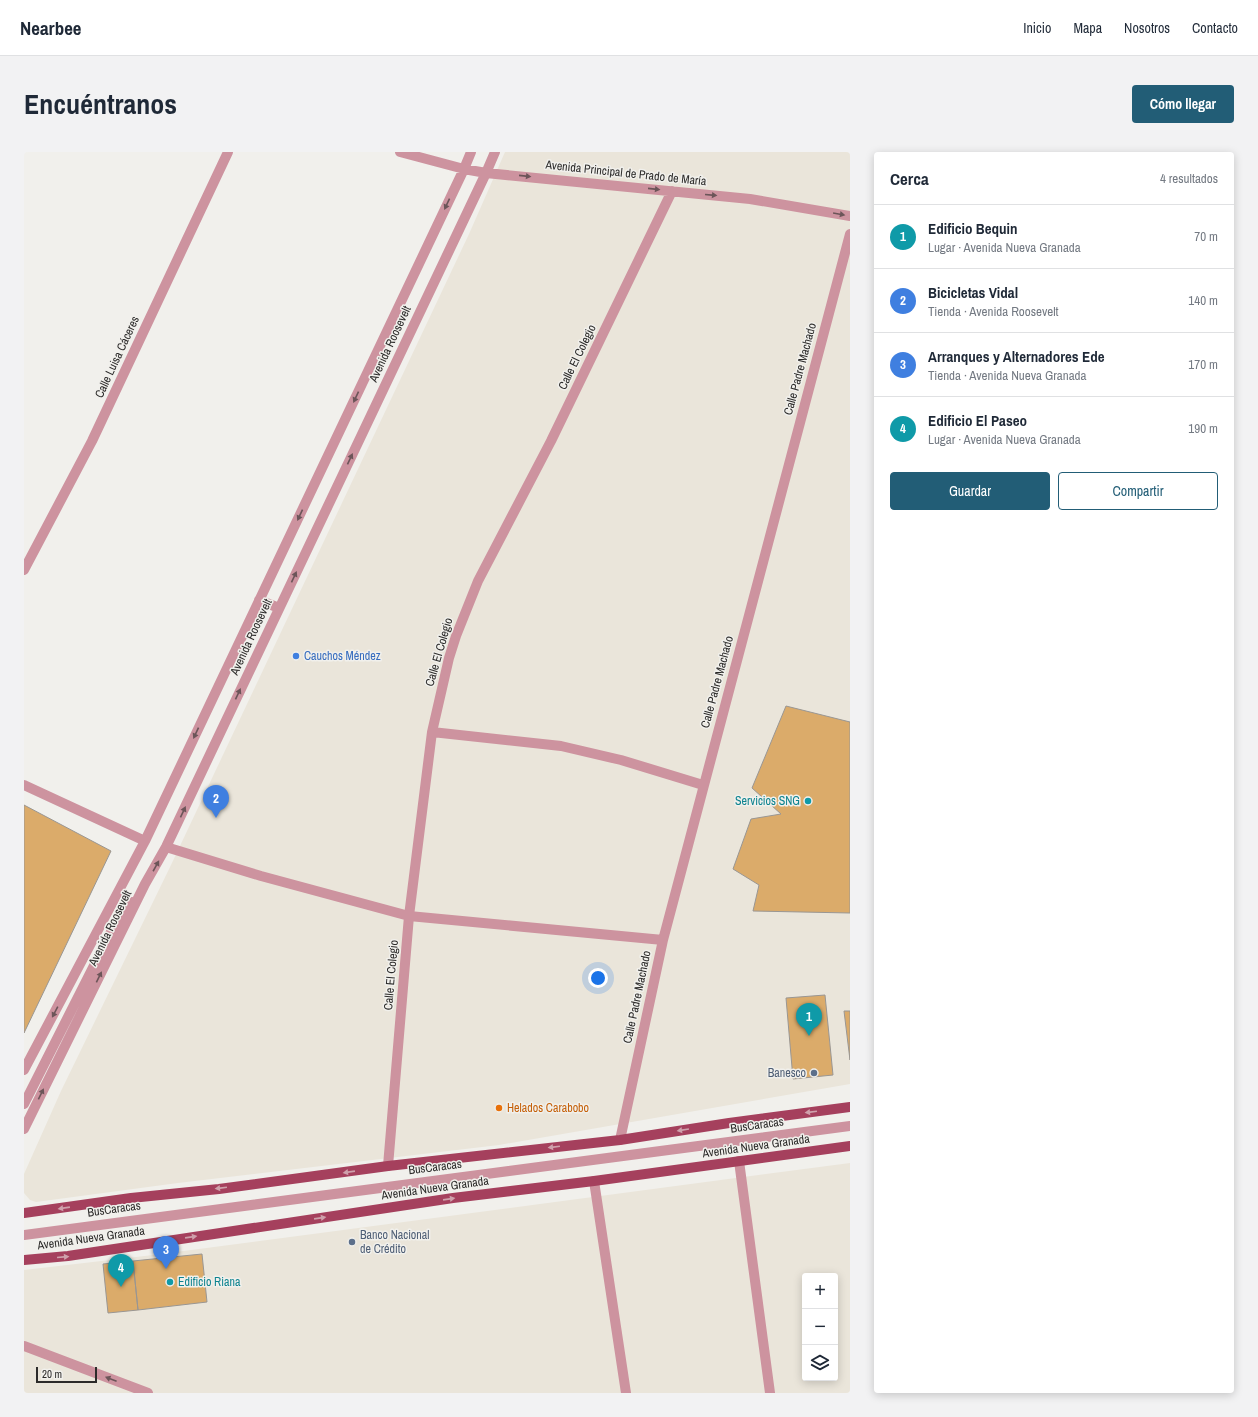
<!DOCTYPE html>
<html lang="es">
<head>
<meta charset="utf-8">
<style>
	body { margin:0; font-family:"Archivo Narrow",sans-serif; background:#f2f2f3; color:#1f2937 }
	.controls { position:absolute; right:12px; bottom:12px; display:grid; overflow:hidden; border-radius:4px; box-shadow:0 2px 10px #0003 }
	.controls button { width:36px; height:36px; display:grid; place-items:center; padding:0; border:0; border-bottom:1px solid #e0e1e3; background:#fff; color:#1f2937; font:20px sans-serif }
	.scale { position:absolute; left:12px; bottom:10px; width:61px; box-sizing:border-box; padding-left:4px; border:2px solid #2c2b2a; border-top:0; font-size:11px; line-height:14px; white-space:nowrap; color:#2c2b2a; -webkit-text-stroke:3px #f1f0ec; paint-order:stroke }
	.you { position:absolute; left:574px; top:826px; width:14px; height:14px; margin:-10px; border:3px solid #fff; border-radius:50%; background:#1a73e8; box-shadow:0 0 0 6px #1a73e833 }
	.badge { display:grid; place-items:center; width:26px; height:26px; border-radius:50%; background:#225d76; color:#fff; font-size:13px; font-weight:700 }
	.pin { position:absolute; translate:-50% -33px; filter:drop-shadow(0 1px 2px #0008) }
	.pin::after { content:''; position:absolute; top:21px; width:14px; height:12px; background:inherit; clip-path:polygon(0 0,100% 0,50% 100%) }
	.list { margin:0; padding:0; list-style:none }
	h2 { display:flex; justify-content:space-between; align-items:center; height:52px; margin:0; padding:0 16px; font-size:17px }
	h2 small { font-size:13px; font-weight:400; color:#747a83 }
	.list li { display:grid; grid-template-columns:26px 1fr auto; gap:12px; align-items:center; box-sizing:border-box; height:64px; padding:0 16px; border-top:1px solid #e0e1e3 }
	.list b { display:block; font-size:15px; white-space:nowrap }
	.list p { margin:0; font-size:13px; white-space:nowrap; color:#747a83 }
	.list em { font-size:13px; font-style:normal; color:#747a83 }
	.actions { display:flex; gap:8px; padding:12px 16px }
	.actions a { flex:1; padding:9px 0; border:1px solid #225d76; border-radius:4px; text-align:center; font-size:14px; color:#225d76 }
	.actions .main { background:#225d76; color:#fff }
	.icon { flex:none; width:22px; height:22px; fill:none; stroke:currentColor; stroke-width:2; stroke-linecap:round; stroke-linejoin:round }
	.map { position:relative; flex:none; width:826px; height:1241px; overflow:hidden; border-radius:4px }
	header { display:flex; align-items:center; gap:24px; box-sizing:border-box; height:56px; padding:0 20px; background:#fff; border-bottom:1px solid #e0e1e3 }
	header strong { font-size:19px }
	nav { display:flex; gap:22px; margin-inline-start:auto; font-size:14px }
	.intro { display:flex; align-items:center; justify-content:space-between; box-sizing:border-box; height:96px; padding:0 24px }
	h1 { margin:0; font-size:28px }
	.button { padding:10px 18px; border-radius:4px; background:#225d76; color:#fff; font-size:14px; font-weight:700 }
	main { display:flex; gap:24px; padding:0 24px }
	aside { flex:1; background:#fff; border-radius:4px; box-shadow:0 2px 10px #0003 }
	.map>svg:first-child { display:block }
	.built { fill:#eae5da; fill-rule:evenodd }
	.building { fill:#dbab6a; stroke:#999693 }
	.lines { fill:none; stroke-linecap:round; stroke-linejoin:round }
	.minor { stroke:#cd939f; stroke-width:10 }
	.major { stroke:#a5405d; stroke-width:10 }
	.oneway { fill:#6c5559 }
	.oneway2 { fill:#cfa1ac }
	.shop-dot { fill:#3f7fe0; stroke:#f1f0ec; stroke-width:1.5 }
	.culture-dot { fill:#0f9aa8; stroke:#f1f0ec; stroke-width:1.5 }
	.service-dot { fill:#5c6f8a; stroke:#f1f0ec; stroke-width:1.5 }
	.food-dot { fill:#e8710a; stroke:#f1f0ec; stroke-width:1.5 }
	.labels { text-anchor:middle; stroke-width:3; stroke-linejoin:round; paint-order:stroke }
	.street-label { font-size:12px; fill:#2c2b2a; stroke:#f1f0ec }
	.shop-label { font-size:12px; fill:#366cbe; stroke:#f1f0ec; text-anchor:start }
	.culture-label { font-size:12px; fill:#0d838f; stroke:#f1f0ec; text-anchor:end }
	.service-label { font-size:12px; fill:#4e5e75; stroke:#f1f0ec; text-anchor:end }
	.food-label { font-size:12px; fill:#c56008; stroke:#f1f0ec; text-anchor:start }
</style>
</head>
<body>
<header>
<strong>Nearbee</strong>
<nav><a>Inicio</a><a>Mapa</a><a>Nosotros</a><a>Contacto</a></nav>
</header>
<div class="intro"><h1>Encuéntranos</h1><a class="button">Cómo llegar</a></div>
<main>
<div class="map">
<svg width="826" height="1241" viewBox="0 0 826 1241">
	<rect width="100%" height="100%" fill="#f1f0ec"/>
	<path class="built" d="M 481,0 L 826,0 L 826,932 L 475,993 L 154,1031 L 12,1050 L 6,1048 L 0,1041 L 0,1022 L 37,939 L 147,713 L 445,82 Z
		M 826,1011 L 826,1241 L 0,1241 L 0,1118 L 129,1103 ZM 781,1124 L 811,1124 L 811,1226 L 781,1226 Z"/>
	<path class="building" d="M 762,554 L 826,570 L 826,761 L 729,759 L 735,733 L 709,717 L 727,667 L 757,662 L 728,636 Z
		M 0,653 L 87,699 L 0,881 Z
		M 801,843 L 809,923 L 769,927 L 762,846 Z
		M 820,859 L 826,859 L 826,908 Z
		M 178,1102 L 183,1150 L 114,1158 L 109,1109 Z
		M 109,1109 L 114,1158 L 84,1161 L 79,1112 Z"/>
	<g class="lines">
		<path class="minor" d="M 376,0 L 440,17 L 462,21 L 726,47 L 826,64
			M 0,418 L 68,289 L 204,0
			M 235,448 L 255,456
			M 408,580 L 537,594 L 597,608 L 679,633
			M 0,633 L 121,689
			M 142,695 L 237,724 L 385,764 L 639,788
			M 0,918 L 121,689 L 440,17 L 447,0
			M 0,952 L 91,772 L 108,750
			M 0,977 L 121,732 L 142,695 L 462,21 L 471,0
			M 596,988 L 639,788 L 826,82
			M 715,1009 L 746,1241
			M 364,1014 L 385,764 L 408,580 L 425,506 L 432,484 L 454,429 L 527,289 L 648,39
			M 570,1029 L 602,1241
			M 0,1083 L 826,974
			M 0,1194 L 124,1241"/>
		<path class="major" d="M 0,1061 L 107,1046 L 195,1037 L 364,1014 L 596,988 L 705,971 L 826,955
			M 0,1108 L 44,1104 L 429,1046 L 570,1029 L 826,994"/>
	</g>
	<defs><path id="oneway-solid" d="M-6-.8H1V-3.2L6.5 0L1 3.2V.8H-6Z"/></defs>
	<g class="oneway">
		<use href="#oneway-solid" transform="translate(501 24) rotate(6)"/>
		<use href="#oneway-solid" transform="translate(630 37) rotate(6)"/>
		<use href="#oneway-solid" transform="translate(687 43) rotate(5)"/>
		<use href="#oneway-solid" transform="translate(423 52) rotate(115)"/>
		<use href="#oneway-solid" transform="translate(815 62) rotate(10)"/>
		<use href="#oneway-solid" transform="translate(332 245) rotate(115)"/>
		<use href="#oneway-solid" transform="translate(326 307) rotate(-65)"/>
		<use href="#oneway-solid" transform="translate(276 363) rotate(115)"/>
		<use href="#oneway-solid" transform="translate(270 425) rotate(-65)"/>
		<use href="#oneway-solid" transform="translate(214 542) rotate(-65)"/>
		<use href="#oneway-solid" transform="translate(172 581) rotate(115)"/>
		<use href="#oneway-solid" transform="translate(159 660) rotate(-65)"/>
		<use href="#oneway-solid" transform="translate(132 714) rotate(-61)"/>
		<use href="#oneway-solid" transform="translate(75 825) rotate(-64)"/>
		<use href="#oneway-solid" transform="translate(31 860) rotate(118)"/>
		<use href="#oneway-solid" transform="translate(17 942) rotate(-64)"/>
		<use href="#oneway-solid" transform="translate(87 1227) rotate(-159)"/>
	</g>
	<g class="oneway2">
		<use href="#oneway-solid" transform="translate(787 960) rotate(173)"/>
		<use href="#oneway-solid" transform="translate(659 978) rotate(171)"/>
		<use href="#oneway-solid" transform="translate(530 995) rotate(173)"/>
		<use href="#oneway-solid" transform="translate(325 1020) rotate(172)"/>
		<use href="#oneway-solid" transform="translate(197 1036) rotate(173)"/>
		<use href="#oneway-solid" transform="translate(425 1047) rotate(-8)"/>
		<use href="#oneway-solid" transform="translate(40 1056) rotate(172)"/>
		<use href="#oneway-solid" transform="translate(296 1066) rotate(-8)"/>
		<use href="#oneway-solid" transform="translate(167 1085) rotate(-8)"/>
		<use href="#oneway-solid" transform="translate(39 1105) rotate(-5)"/>
	</g>
	<circle class="shop-dot" cx="272" cy="504" r="4"/>
	<g class="culture-dot">
		<circle cx="784" cy="649" r="4"/>
		<circle cx="146" cy="1130" r="4"/>
	</g>
	<g class="service-dot">
		<circle cx="790" cy="921" r="4"/>
		<circle cx="328" cy="1090" r="4"/>
	</g>
	<circle class="food-dot" cx="475" cy="956" r="4"/>
	<g class="labels">
		<g class="street-label">
			<text transform="translate(602 21) rotate(6)" y="4">Avenida Principal de Prado de María</text>
			<text transform="translate(366 192) rotate(-65)" y="4">Avenida Roosevelt</text>
			<text transform="translate(93 205) rotate(-65)" y="4">Calle Luisa Cáceres</text>
			<text transform="translate(553 205) rotate(-64)" y="4">Calle El Colegio</text>
			<text transform="translate(776 217) rotate(-75)" y="4">Calle Padre Machado</text>
			<text transform="translate(227 485) rotate(-65)" y="4">Avenida Roosevelt</text>
			<text transform="translate(415 500) rotate(-74)" y="4">Calle El Colegio</text>
			<text transform="translate(693 530) rotate(-75)" y="4">Calle Padre Machado</text>
			<text transform="translate(86 776) rotate(-64)" y="4">Avenida Roosevelt</text>
			<text transform="translate(367 823) rotate(-85)" y="4">Calle El Colegio</text>
			<text transform="translate(613 845) rotate(-78)" y="4">Calle Padre Machado</text>
			<text transform="translate(733 973) rotate(-8)" y="4">BusCaracas</text>
			<text transform="translate(732 994) rotate(-8)" y="4">Avenida Nueva Granada</text>
			<text transform="translate(411 1015) rotate(-7)" y="4">BusCaracas</text>
			<text transform="translate(411 1036) rotate(-8)" y="4">Avenida Nueva Granada</text>
			<text transform="translate(90 1057) rotate(-8)" y="4">BusCaracas</text>
			<text transform="translate(67 1086) rotate(-8)" y="4">Avenida Nueva Granada</text>
		</g>
		<g class="shop-label">
			<text x="280" y="508">Cauchos Méndez</text>
		</g>
		<g class="culture-label">
			<text x="776" y="653">Servicios SNG</text>
			<text x="154" y="1134" text-anchor="start">Edificio Riana</text>
		</g>
		<g class="service-label">
			<text x="782" y="925">Banesco</text>
			<text x="336" y="1087" text-anchor="start">Banco Nacional<tspan x="336" dy="14">de Crédito</tspan></text>
		</g>
		<g class="food-label">
			<text x="483" y="960">Helados Carabobo</text>
		</g>
	</g>
</svg>
<div class="controls">
<button>+</button>
<button>−</button>
<button><svg class="icon" aria-label="layers" viewBox="0 0 24 24"><path d="M12 4l9 5-9 5-9-5zM3 14l9 5 9-5"/></svg></button>
</div>
<div class="scale">20 m</div>
<div class="you"></div>
<div class="pin badge" style="left:785px;top:884px;background:#0f9aa8">1</div>
<div class="pin badge" style="left:192px;top:666px;background:#3f7fe0">2</div>
<div class="pin badge" style="left:142px;top:1117px;background:#3f7fe0">3</div>
<div class="pin badge" style="left:97px;top:1135px;background:#0f9aa8">4</div>
</div>
<aside>
<h2>Cerca<small>4 resultados</small></h2>
<ul class="list">
<li><span class="badge" style="background:#0f9aa8">1</span><div><b>Edificio Bequin</b><p>Lugar · Avenida Nueva Granada</p></div><em>70 m</em></li>
<li><span class="badge" style="background:#3f7fe0">2</span><div><b>Bicicletas Vidal</b><p>Tienda · Avenida Roosevelt</p></div><em>140 m</em></li>
<li><span class="badge" style="background:#3f7fe0">3</span><div><b>Arranques y Alternadores Ede</b><p>Tienda · Avenida Nueva Granada</p></div><em>170 m</em></li>
<li><span class="badge" style="background:#0f9aa8">4</span><div><b>Edificio El Paseo</b><p>Lugar · Avenida Nueva Granada</p></div><em>190 m</em></li>
</ul>
<div class="actions"><a class="main">Guardar</a><a>Compartir</a></div>
</aside>
</main>
</body>
</html>
